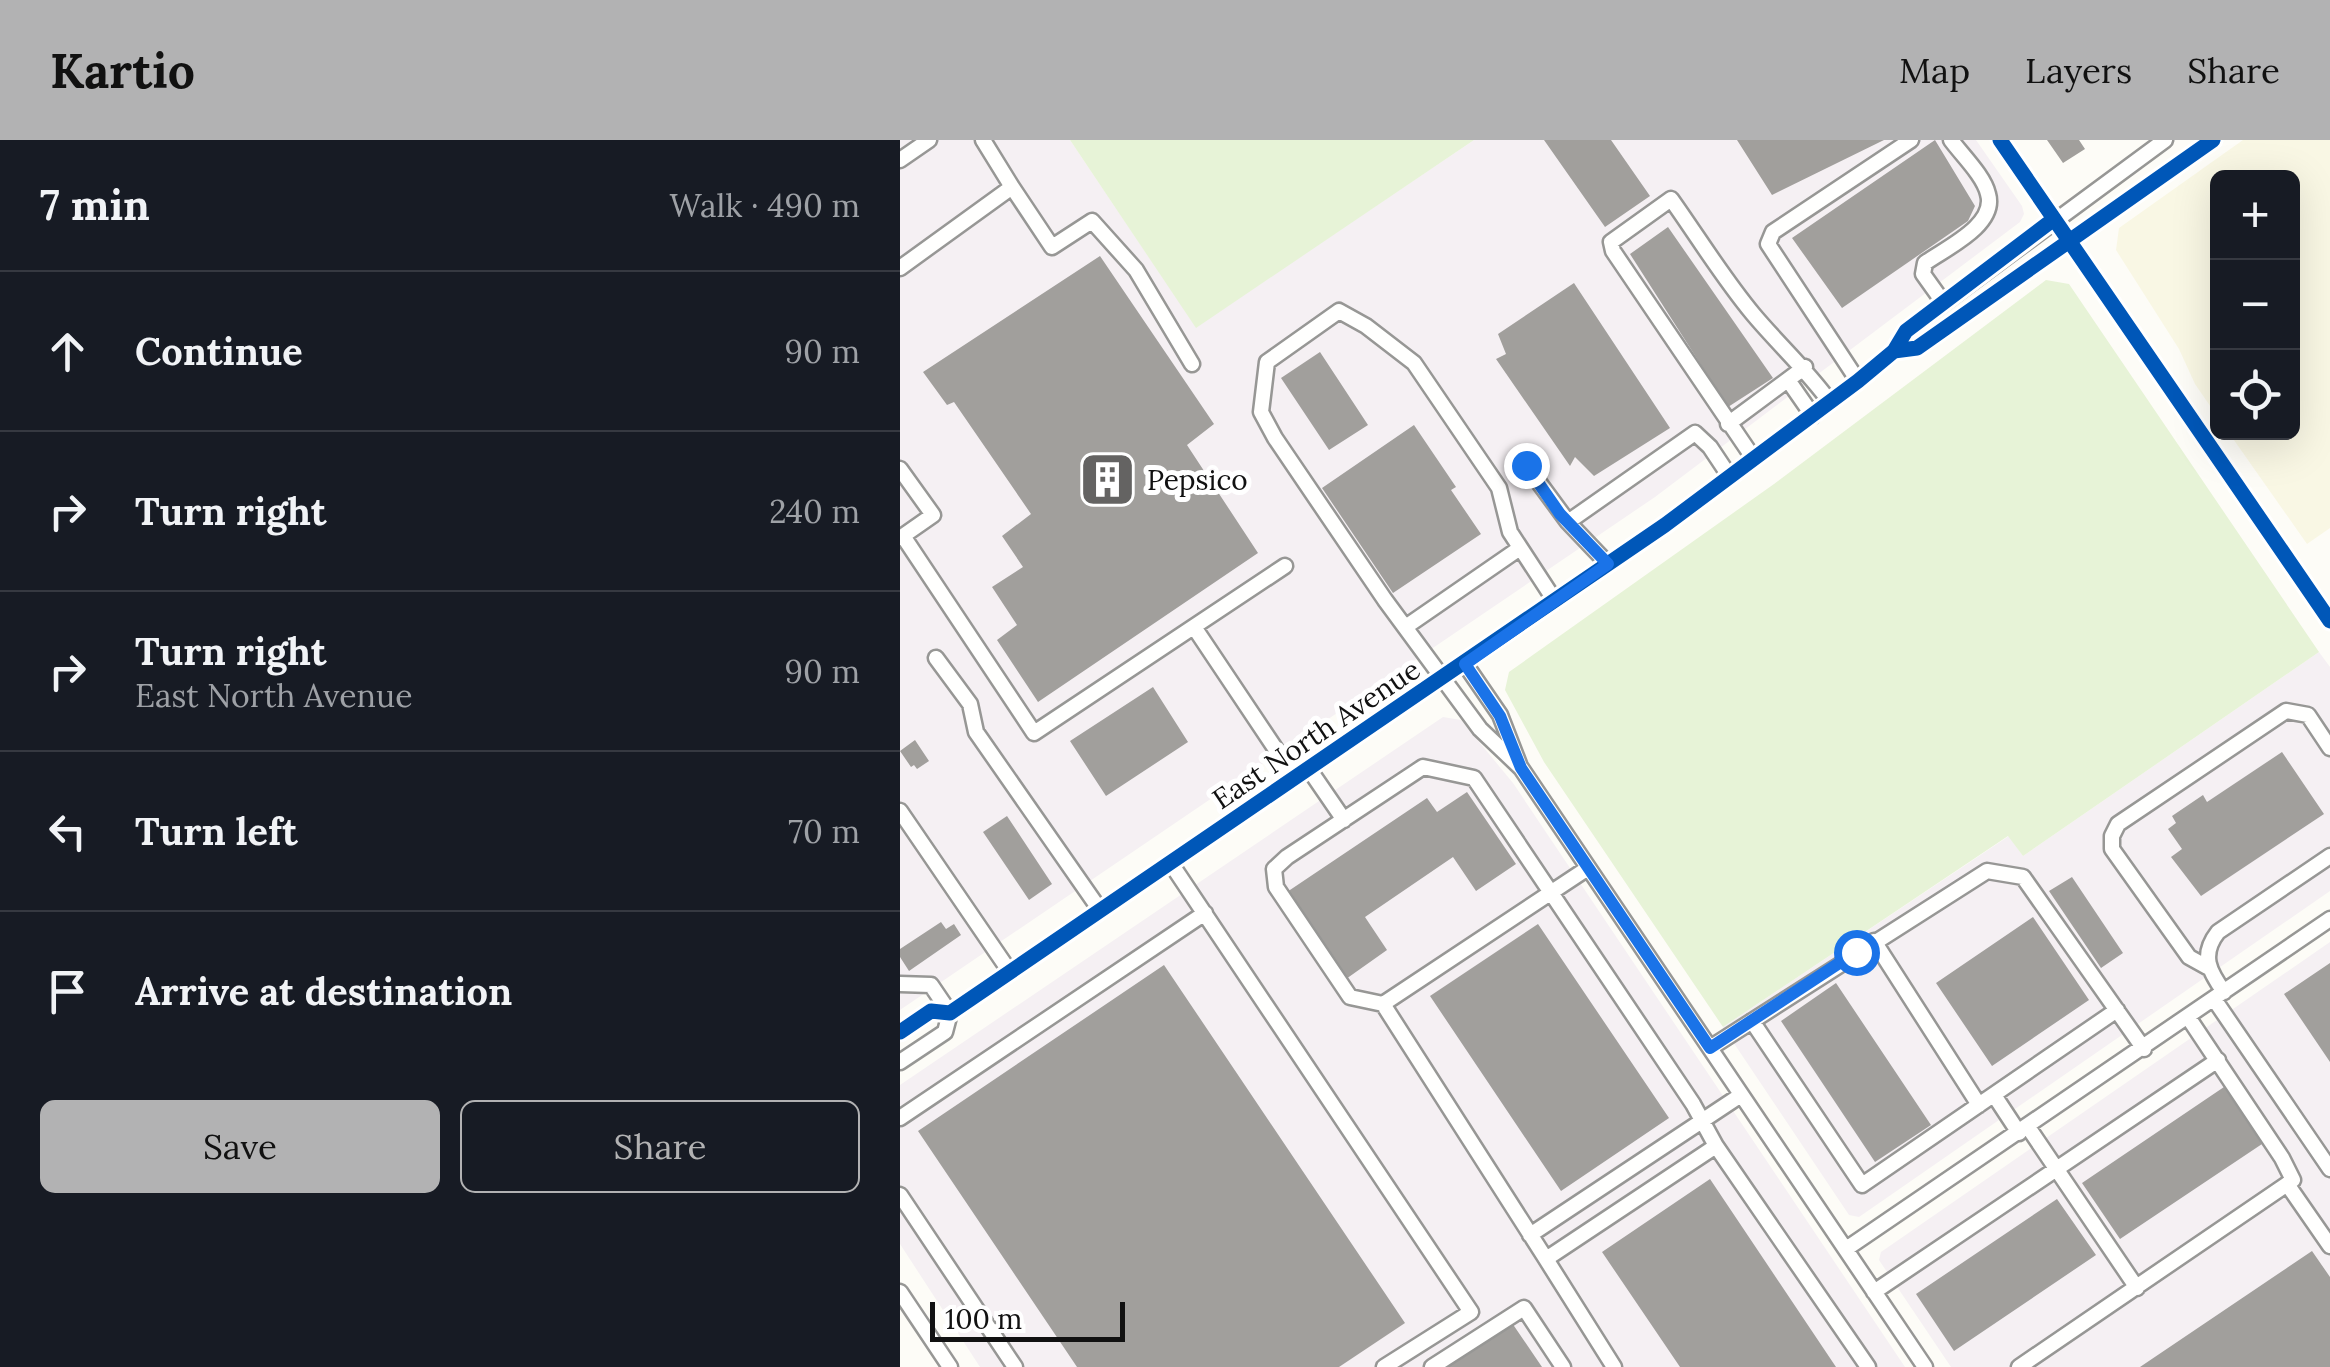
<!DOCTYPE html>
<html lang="en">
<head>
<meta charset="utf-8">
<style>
	body { margin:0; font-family:Lora,serif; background:#20242c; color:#f1f3f6 }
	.controls { position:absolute; right:30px; top:30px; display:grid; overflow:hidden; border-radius:15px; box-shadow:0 10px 40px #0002 }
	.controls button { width:90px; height:90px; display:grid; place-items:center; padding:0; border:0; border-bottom:2px solid #363941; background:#171b24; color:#f1f3f6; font:50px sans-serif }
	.scale { position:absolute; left:30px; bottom:25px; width:195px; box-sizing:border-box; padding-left:10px; border:5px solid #111; border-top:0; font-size:28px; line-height:35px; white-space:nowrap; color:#111; -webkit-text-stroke:8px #fff; paint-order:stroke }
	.stop { position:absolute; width:30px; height:30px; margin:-22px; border:8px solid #1a73e8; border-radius:50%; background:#fff }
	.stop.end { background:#1a73e8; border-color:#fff; box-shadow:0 2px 10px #0008 }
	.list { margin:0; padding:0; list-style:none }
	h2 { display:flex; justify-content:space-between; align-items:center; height:130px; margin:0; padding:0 40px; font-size:42px }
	h2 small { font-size:32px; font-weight:400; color:#9ea1a6 }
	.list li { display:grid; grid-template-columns:65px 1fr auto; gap:30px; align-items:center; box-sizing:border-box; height:160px; padding:0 40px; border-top:2px solid #363941 }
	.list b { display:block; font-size:38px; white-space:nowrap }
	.list p { margin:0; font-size:32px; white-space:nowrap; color:#9ea1a6 }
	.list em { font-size:32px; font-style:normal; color:#9ea1a6 }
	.actions { display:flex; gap:20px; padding:30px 40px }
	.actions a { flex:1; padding:22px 0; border:2px solid #b2b2b3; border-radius:15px; text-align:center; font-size:35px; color:#b2b2b3 }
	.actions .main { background:#b2b2b3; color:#111 }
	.icon { flex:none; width:55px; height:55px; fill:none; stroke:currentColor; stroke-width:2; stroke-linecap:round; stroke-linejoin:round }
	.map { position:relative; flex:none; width:1430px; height:1227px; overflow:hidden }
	header { display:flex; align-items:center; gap:60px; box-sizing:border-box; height:140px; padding:0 50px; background:#b2b2b3; color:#111 }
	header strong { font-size:48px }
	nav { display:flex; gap:55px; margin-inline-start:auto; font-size:35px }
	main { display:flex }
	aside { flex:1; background:#171b24 }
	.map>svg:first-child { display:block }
	.industrial { fill:#f5f0f3 }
	.farmland { fill:#f9f7e4 }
	.green { fill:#e7f3d7 }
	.building { fill:#a19f9c }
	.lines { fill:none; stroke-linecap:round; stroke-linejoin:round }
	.minor-casing { stroke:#979795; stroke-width:19 }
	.minor { stroke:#fffffe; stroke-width:14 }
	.cycleway-casing { stroke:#fff; stroke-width:21 }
	.cycleway { stroke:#0057b8; stroke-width:15 }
	.route { stroke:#1a73e8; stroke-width:12 }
	.labels { text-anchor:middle; stroke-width:10; stroke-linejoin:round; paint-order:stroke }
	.poi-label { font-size:28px; fill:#111; stroke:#fff; text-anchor:start }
	.street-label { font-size:28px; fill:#111; stroke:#fff }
</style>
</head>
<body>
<header>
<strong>Kartio</strong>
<nav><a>Map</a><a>Layers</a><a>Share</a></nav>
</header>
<main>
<aside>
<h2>7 min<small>Walk · 490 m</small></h2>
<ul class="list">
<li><svg class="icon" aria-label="ahead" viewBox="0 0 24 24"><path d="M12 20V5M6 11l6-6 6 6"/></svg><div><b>Continue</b></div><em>90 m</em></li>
<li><svg class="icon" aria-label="right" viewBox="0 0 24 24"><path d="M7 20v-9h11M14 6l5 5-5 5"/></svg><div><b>Turn right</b></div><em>240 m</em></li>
<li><svg class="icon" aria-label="right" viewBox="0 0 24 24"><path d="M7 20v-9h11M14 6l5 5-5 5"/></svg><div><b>Turn right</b><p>East North Avenue</p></div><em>90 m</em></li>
<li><svg class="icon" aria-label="left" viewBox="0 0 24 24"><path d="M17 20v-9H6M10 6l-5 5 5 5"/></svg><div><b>Turn left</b></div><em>70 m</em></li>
<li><svg class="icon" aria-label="arrive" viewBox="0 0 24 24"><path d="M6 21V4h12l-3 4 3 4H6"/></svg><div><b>Arrive at destination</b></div></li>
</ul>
<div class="actions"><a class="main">Save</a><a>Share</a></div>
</aside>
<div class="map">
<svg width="1430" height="1227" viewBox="0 0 1430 1227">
	<rect width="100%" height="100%" fill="#fdfcf7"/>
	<path class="industrial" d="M 0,0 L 170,0 L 296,187 L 574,0 L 1076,0 L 1122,66 L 1124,74 L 1120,82 L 755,357 L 0,870 Z
		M 1419,512 L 1430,527 L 1430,751 L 959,1077 L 949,1075 L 823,887 L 1109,696 L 1123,716 Z
		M 543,577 L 561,580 L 613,643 L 1005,1227 L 80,1227 L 0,1104 L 0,945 Z
		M 1430,802 L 1430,1227 L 1051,1227 L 979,1120 L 981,1112 Z"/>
	<path class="farmland" d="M 1343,0 L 1430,0 L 1430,388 L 1407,404 L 1329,293 L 1392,292 L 1392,38 L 1318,38 L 1317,276 L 1295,244 L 1279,209 L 1216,110 L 1219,88 Z"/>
	<path class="green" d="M 170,0 L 574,0 L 296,188 Z
		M 1146,140 L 1169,144 L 1419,512 L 1123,716 L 1108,696 L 823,887 L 644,622 L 605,550 L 609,532 L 874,344 Z"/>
	<path class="building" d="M 644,0 L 711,0 L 750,56 L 705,87 Z
		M 837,0 L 984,0 L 872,55 Z
		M 1035,0 L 1075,66 L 1068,81 L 942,168 L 892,98 Z
		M 1147,0 L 1179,0 L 1185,9 L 1163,23 Z
		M 768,87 L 873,238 L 828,267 L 730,114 Z
		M 200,116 L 314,284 L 287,305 L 358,413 L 138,562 L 97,500 L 117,485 L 92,447 L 123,427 L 102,396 L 131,374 L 54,262 L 47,265 L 23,232 Z
		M 674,143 L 770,288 L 694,336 L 675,317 L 670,326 L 596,219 L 606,214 L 598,194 Z
		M 420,212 L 468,285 L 429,310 L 381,238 Z
		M 514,285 L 556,347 L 551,350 L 581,394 L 493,453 L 422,348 Z
		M 253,547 L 288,602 L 206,656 L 170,601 Z
		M 15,600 L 29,621 L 17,629 L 14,625 L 11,627 L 0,611 Z
		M 1382,612 L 1424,674 L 1301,756 L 1271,717 L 1282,709 L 1268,689 L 1276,683 L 1272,676 L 1303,655 L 1307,662 Z
		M 567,652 L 616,724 L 576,751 L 553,717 L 465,777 L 487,810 L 446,839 L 387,752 L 527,658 L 537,672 Z
		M 107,676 L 152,744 L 129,760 L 83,692 Z
		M 1172,737 L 1223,813 L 1201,828 L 1149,751 Z
		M 1133,777 L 1189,860 L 1092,926 L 1036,843 Z
		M 41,782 L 46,789 L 54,784 L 61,795 L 9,831 L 0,817 L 0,809 Z
		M 638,784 L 769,978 L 661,1051 L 530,856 Z
		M 1430,823 L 1430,922 L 1384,854 Z
		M 264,825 L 505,1183 L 439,1227 L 177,1227 L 18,991 Z
		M 936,843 L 1031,985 L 975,1022 L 881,881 Z
		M 1324,947 L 1362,1004 L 1220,1099 L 1182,1043 Z
		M 810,1039 L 936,1227 L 780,1227 L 702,1112 Z
		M 1157,1059 L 1196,1115 L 1054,1211 L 1016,1154 Z
		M 1412,1111 L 1430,1137 L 1430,1227 L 1240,1227 Z
		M 612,1183 L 642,1227 L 546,1227 Z"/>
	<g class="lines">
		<defs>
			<path id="minor" d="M 1100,0 L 1430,481
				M 0,20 L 29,0
				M 112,47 L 152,107 L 192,81 L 236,130 L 292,224
				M 0,128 L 112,47 L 83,0
				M 1043,162 L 1023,134 L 1025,123 C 1046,108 1097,85 1088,54 C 1084,36 1062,15 1051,0
				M 994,211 L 1017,208 L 1313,0
				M 888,240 L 913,276
				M 958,241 L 868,104 L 873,92 L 1011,0
				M 828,284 L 905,227
				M 854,319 L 713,111 L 711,102 L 771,59 C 798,97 823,138 853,174 C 879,205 907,230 930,262
				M 626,325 L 668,382
				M 0,329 L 33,375 L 0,398
				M 3,396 L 134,593 L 385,426
				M 708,424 L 668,382 L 795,293 L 810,307 L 830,337
				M 655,461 L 610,392 L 599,348 L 514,223 L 466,186 L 439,171 L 367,222 L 361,272 L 375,298 L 485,460 L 580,589 L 621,628 L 1025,1227
				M 507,486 L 620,408
				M 294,487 L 395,638
				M 36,518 L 70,564 L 76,592 L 200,770
				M 565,524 L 600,575 L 619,624
				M 409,629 L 444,680
				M 0,671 L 110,832
				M 270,722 L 571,1172 L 484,1227
				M 974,801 L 1079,965
				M 1307,827 L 1289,817 L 1212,709 L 1212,696 L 1218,684 L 1386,571 L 1408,575 L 1430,608
				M 0,844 L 31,845 L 50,873
				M 1324,852 C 1309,831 1300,815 1318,792 L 1430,716
				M 1314,859 L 1430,1029
				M 483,864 L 450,857 L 376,747 L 374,729 L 387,717 L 523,627 L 574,638 L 793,964 L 816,1006
				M 852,881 L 962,1045 L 1217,870
				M 0,892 L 31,871 L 50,873 L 765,385 L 958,241 L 994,211 L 1006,191 L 1265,0
				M 810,908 L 1087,731 L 1123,737 L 1244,909
				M 0,922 L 45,892 L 50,873
				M 1094,955 L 1119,993
				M 0,978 L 305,773
				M 1128,987 L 1237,1148
				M 1387,1044 L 1430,1106
				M 0,1055 L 115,1227
				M 630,1095 L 841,955
				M 946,1109 L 1430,779
				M 646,1119 L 483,864 L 688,728
				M 0,1152 L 50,1227
				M 974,1152 L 1318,920
				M 532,1227 L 624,1168 L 663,1227
				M 714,1227 L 646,1119 L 816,1006 L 968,1227
				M 1119,1227 L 1393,1040 L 1382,1018 L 1288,877"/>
		</defs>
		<use href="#minor" class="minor-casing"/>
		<use href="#minor" class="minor"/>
		<defs>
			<path id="cycleway" d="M 1100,0 L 1430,481
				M 994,211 L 1017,208 L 1313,0
				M 0,892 L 31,871 L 50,873 L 765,385 L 958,241 L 994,211 L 1006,191 L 1154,79"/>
		</defs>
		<use href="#cycleway" class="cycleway-casing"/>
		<use href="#cycleway" class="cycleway"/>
	</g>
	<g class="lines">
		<path class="route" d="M 626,325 L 660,374 L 708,424 L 565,524 L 600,576 L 621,628 L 810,908 L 956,812"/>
	</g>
	<defs>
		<symbol id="building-square" viewBox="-11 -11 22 22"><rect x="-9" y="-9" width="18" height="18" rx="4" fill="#646362" stroke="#fff"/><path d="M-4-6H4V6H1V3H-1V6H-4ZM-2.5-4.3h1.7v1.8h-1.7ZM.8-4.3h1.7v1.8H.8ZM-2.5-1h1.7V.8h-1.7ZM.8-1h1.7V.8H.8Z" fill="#fff"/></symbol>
	</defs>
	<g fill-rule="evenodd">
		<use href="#building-square" x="176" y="308" width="63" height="63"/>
	</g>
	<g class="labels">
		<g class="poi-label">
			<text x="247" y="350">Pepsico</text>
		</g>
		<g class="street-label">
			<text transform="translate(416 594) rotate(-34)" y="10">East North Avenue</text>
		</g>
	</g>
</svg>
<div class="controls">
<button>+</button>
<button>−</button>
<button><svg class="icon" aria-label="locate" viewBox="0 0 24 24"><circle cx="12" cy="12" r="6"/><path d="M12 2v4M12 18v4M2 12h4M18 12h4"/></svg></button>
</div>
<div class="scale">100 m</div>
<div class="stop" style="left:956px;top:812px"></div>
<div class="stop end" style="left:626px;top:325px"></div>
</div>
</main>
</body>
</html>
